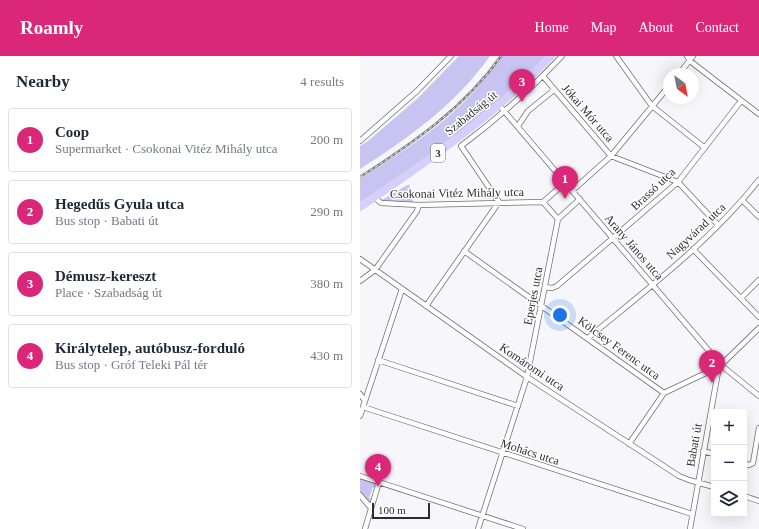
<!DOCTYPE html>
<html lang="en">
<head>
<meta charset="utf-8">
<style>
	body { margin:0; font-family:Georgia,serif; background:#f2f2f3; color:#1f2937 }
	.controls { position:absolute; right:12px; bottom:12px; display:grid; overflow:hidden; border-radius:4px; box-shadow:0 4px 16px #0002 }
	.controls button { width:36px; height:36px; display:grid; place-items:center; padding:0; border:0; border-bottom:1px solid #e0e1e3; background:#fff; color:#1f2937; font:20px sans-serif }
	.compass { position:absolute; left:303px; top:12px; width:36px; height:36px; border-radius:50%; background:#fff; box-shadow:0 4px 16px #0002; rotate:148deg }
	.scale { position:absolute; left:12px; bottom:10px; width:58px; box-sizing:border-box; padding-left:4px; border:2px solid #2d2d2f; border-top:0; font-size:11px; line-height:14px; white-space:nowrap; color:#2d2d2f; -webkit-text-stroke:3px #fff; paint-order:stroke }
	.you { position:absolute; left:200px; top:259px; width:14px; height:14px; margin:-10px; border:3px solid #fff; border-radius:50%; background:#1a73e8; box-shadow:0 0 0 6px #1a73e833 }
	.badge { display:grid; place-items:center; width:26px; height:26px; border-radius:50%; background:#db2777; color:#fff; font-size:13px; font-weight:700 }
	.pin { position:absolute; translate:-50% -33px; filter:drop-shadow(0 1px 2px #0008) }
	.pin::after { content:''; position:absolute; top:21px; width:14px; height:12px; background:inherit; clip-path:polygon(0 0,100% 0,50% 100%) }
	.list { margin:0; padding:0; list-style:none }
	h2 { display:flex; justify-content:space-between; align-items:center; height:52px; margin:0; padding:0 16px; font-size:17px }
	h2 small { font-size:13px; font-weight:400; color:#747a83 }
	.list li { display:grid; grid-template-columns:26px 1fr auto; gap:12px; align-items:center; box-sizing:border-box; height:64px; margin:0 8px 8px; padding:0 8px; border:1px solid #e0e1e3; border-radius:4px }
	.list b { display:block; font-size:15px; white-space:nowrap }
	.list p { margin:0; font-size:13px; white-space:nowrap; color:#747a83 }
	.list em { font-size:13px; font-style:normal; color:#747a83 }
	.icon { flex:none; width:22px; height:22px; fill:none; stroke:currentColor; stroke-width:2; stroke-linecap:round; stroke-linejoin:round }
	.map { position:relative; flex:none; width:399px; height:473px; overflow:hidden }
	header { display:flex; align-items:center; gap:24px; box-sizing:border-box; height:56px; padding:0 20px; background:#db2777; color:#fff }
	header strong { font-size:19px }
	nav { display:flex; gap:22px; margin-inline-start:auto; font-size:14px }
	main { display:flex }
	aside { flex:1; background:#fff }
	.map>svg:first-child { display:block }
	.green { fill:#c9c3f2 }
	.lines { fill:none; stroke-linecap:round; stroke-linejoin:round }
	.street-casing { stroke:#707074; stroke-width:6 }
	.primary-casing { stroke:#d5d5d5; stroke-width:8 }
	.street { stroke:#fff; stroke-width:4.5 }
	.primary { stroke:#d6cefe; stroke-width:7 }
	.rail-casing { stroke:#838386; stroke-width:2.5 }
	.rail { stroke:#fff; stroke-width:1; stroke-dasharray:3; stroke-linecap:butt }
	.labels { text-anchor:middle; stroke-width:3; stroke-linejoin:round; paint-order:stroke }
	.shield { fill:#fff; stroke:#6c6c6d; stroke-width:1 }
	.shield-label { font-size:11px; font-weight:bold; fill:#2d2d2f }
	.street-label { font-size:12px; fill:#2d2d2f; stroke:#fff }
</style>
</head>
<body>
<header>
<strong>Roamly</strong>
<nav><a>Home</a><a>Map</a><a>About</a><a>Contact</a></nav>
</header>
<main>
<aside>
<h2>Nearby<small>4 results</small></h2>
<ul class="list">
<li><span class="badge">1</span><div><b>Coop</b><p>Supermarket · Csokonai Vitéz Mihály utca</p></div><em>200 m</em></li>
<li><span class="badge">2</span><div><b>Hegedűs Gyula utca</b><p>Bus stop · Babati út</p></div><em>290 m</em></li>
<li><span class="badge">3</span><div><b>Démusz-kereszt</b><p>Place · Szabadság út</p></div><em>380 m</em></li>
<li><span class="badge">4</span><div><b>Királytelep, autóbusz-forduló</b><p>Bus stop · Gróf Teleki Pál tér</p></div><em>430 m</em></li>
</ul>
</aside>
<div class="map">
<svg width="399" height="473" viewBox="0 0 399 473">
	<rect width="100%" height="100%" fill="#f6f6fb"/>
	<path class="green" d="M 99,0 L 130,0 C 95,49 50,81 0,113 L 0,90 L 8,85 L 58,42 Z
		M 142,0 L 188,0 L 128,56 L 21,134 L 0,146 L 0,123 C 37,99 74,76 105,45 C 119,31 131,15 142,0 Z
		M 49,128 L 53,146 L 20,145 Z
		M 0,423 L 13,426 L 16,429 L 16,432 L 13,431 L 9,442 L 12,443 L 10,446 L 8,445 L 0,436 Z"/>
	<g class="lines">
		<defs>
			<path id="street" d="M 256,0 L 292,50 L 345,92
				M 327,0 L 330,5 L 399,58
				M 319,18 L 333,0
				M 183,20 L 251,100 L 318,126 L 358,169
				M 139,49 L 361,309 L 399,340
				M 158,70 L 168,55 L 194,34
				M 0,85 L 57,35 L 91,0
				M 213,134 L 251,100 L 309,30
				M 14,141 L 21,147 L 59,149 L 183,146 L 206,126
				M 383,145 L 399,161
				M 139,146 L 101,90 C 137,63 171,33 202,0
				M 183,146 L 198,163 L 220,143
				M 333,193 L 399,261
				M 104,195 L 304,337
				M 0,203 L 167,321 L 319,420 L 329,424 L 354,431
				M 0,225 L 15,214 L 57,155 L 59,149
				M 185,231 L 192,232 L 197,230 L 318,126 L 381,45
				M 381,242 L 399,224
				M 66,250 L 139,146
				M 228,282 C 287,233 351,185 399,124
				M 18,304 L 158,350
				M 0,338 L 5,345
				M 3,351 L 332,458
				M 0,360 L 42,233
				M 269,388 L 304,337 L 350,315 L 358,316
				M 343,395 L 354,398
				M 384,408 L 389,409 L 393,407 L 399,372
				M 0,420 L 163,473
				M 0,439 L 11,452
				M 384,440 L 399,445
				M 5,473 L 19,426
				M 118,473 L 167,321 L 198,163
				M 330,473 L 358,316 L 361,309 L 399,272"/>
			<path id="primary" d="M 0,151 C 68,105 134,59 191,0"/>
		</defs>
		<use href="#street" class="street-casing"/>
		<use href="#primary" class="primary-casing"/>
		<use href="#street" class="street"/>
		<use href="#primary" class="primary"/>
		<defs>
			<path id="rail" d="M 0,121 C 53,87 104,52 141,0"/>
		</defs>
		<use href="#rail" class="rail-casing"/>
		<use href="#rail" class="rail"/>
	</g>
	<g class="labels">
		<rect class="shield" x="71" y="88" width="14" height="18" rx="3"/>
		<g class="shield-label">
			<text x="78" y="101">3</text>
		</g>
		<g class="street-label">
			<text transform="translate(111 57) rotate(-39)" y="4">Szabadság út</text>
			<text transform="translate(228 57) rotate(49)" y="4">Jókai Mór utca</text>
			<text transform="translate(293 133) rotate(-43)" y="4">Brassó utca</text>
			<text transform="translate(97 137) rotate(-1)" y="4">Csokonai Vitéz Mihály utca</text>
			<text transform="translate(336 175) rotate(-43)" y="4">Nagyvárad utca</text>
			<text transform="translate(274 191) rotate(49)" y="4">Arany János utca</text>
			<text transform="translate(173 240) rotate(-79)" y="4">Eperjes utca</text>
			<text transform="translate(259 292) rotate(36)" y="4">Kölcsey Ferenc utca</text>
			<text transform="translate(172 311) rotate(34)" y="4">Komáromi utca</text>
			<text transform="translate(334 389) rotate(-80)" y="4">Babati út</text>
			<text transform="translate(170 396) rotate(18)" y="4">Mohács utca</text>
		</g>
	</g>
</svg>
<div class="controls">
<button>+</button>
<button>−</button>
<button><svg class="icon" aria-label="layers" viewBox="0 0 24 24"><path d="M12 4l9 5-9 5-9-5zM3 14l9 5 9-5"/></svg></button>
</div>
<svg class="compass" viewBox="-18 -18 36 36"><path d="M0-13l5 13h-10z" fill="#e53935"/><path d="M0 13l5-13h-10z" fill="#747a83"/></svg>
<div class="scale">100 m</div>
<div class="you"></div>
<div class="pin badge" style="left:205px;top:143px">1</div>
<div class="pin badge" style="left:352px;top:327px">2</div>
<div class="pin badge" style="left:162px;top:46px">3</div>
<div class="pin badge" style="left:18px;top:431px">4</div>
</div>
</main>
</body>
</html>
